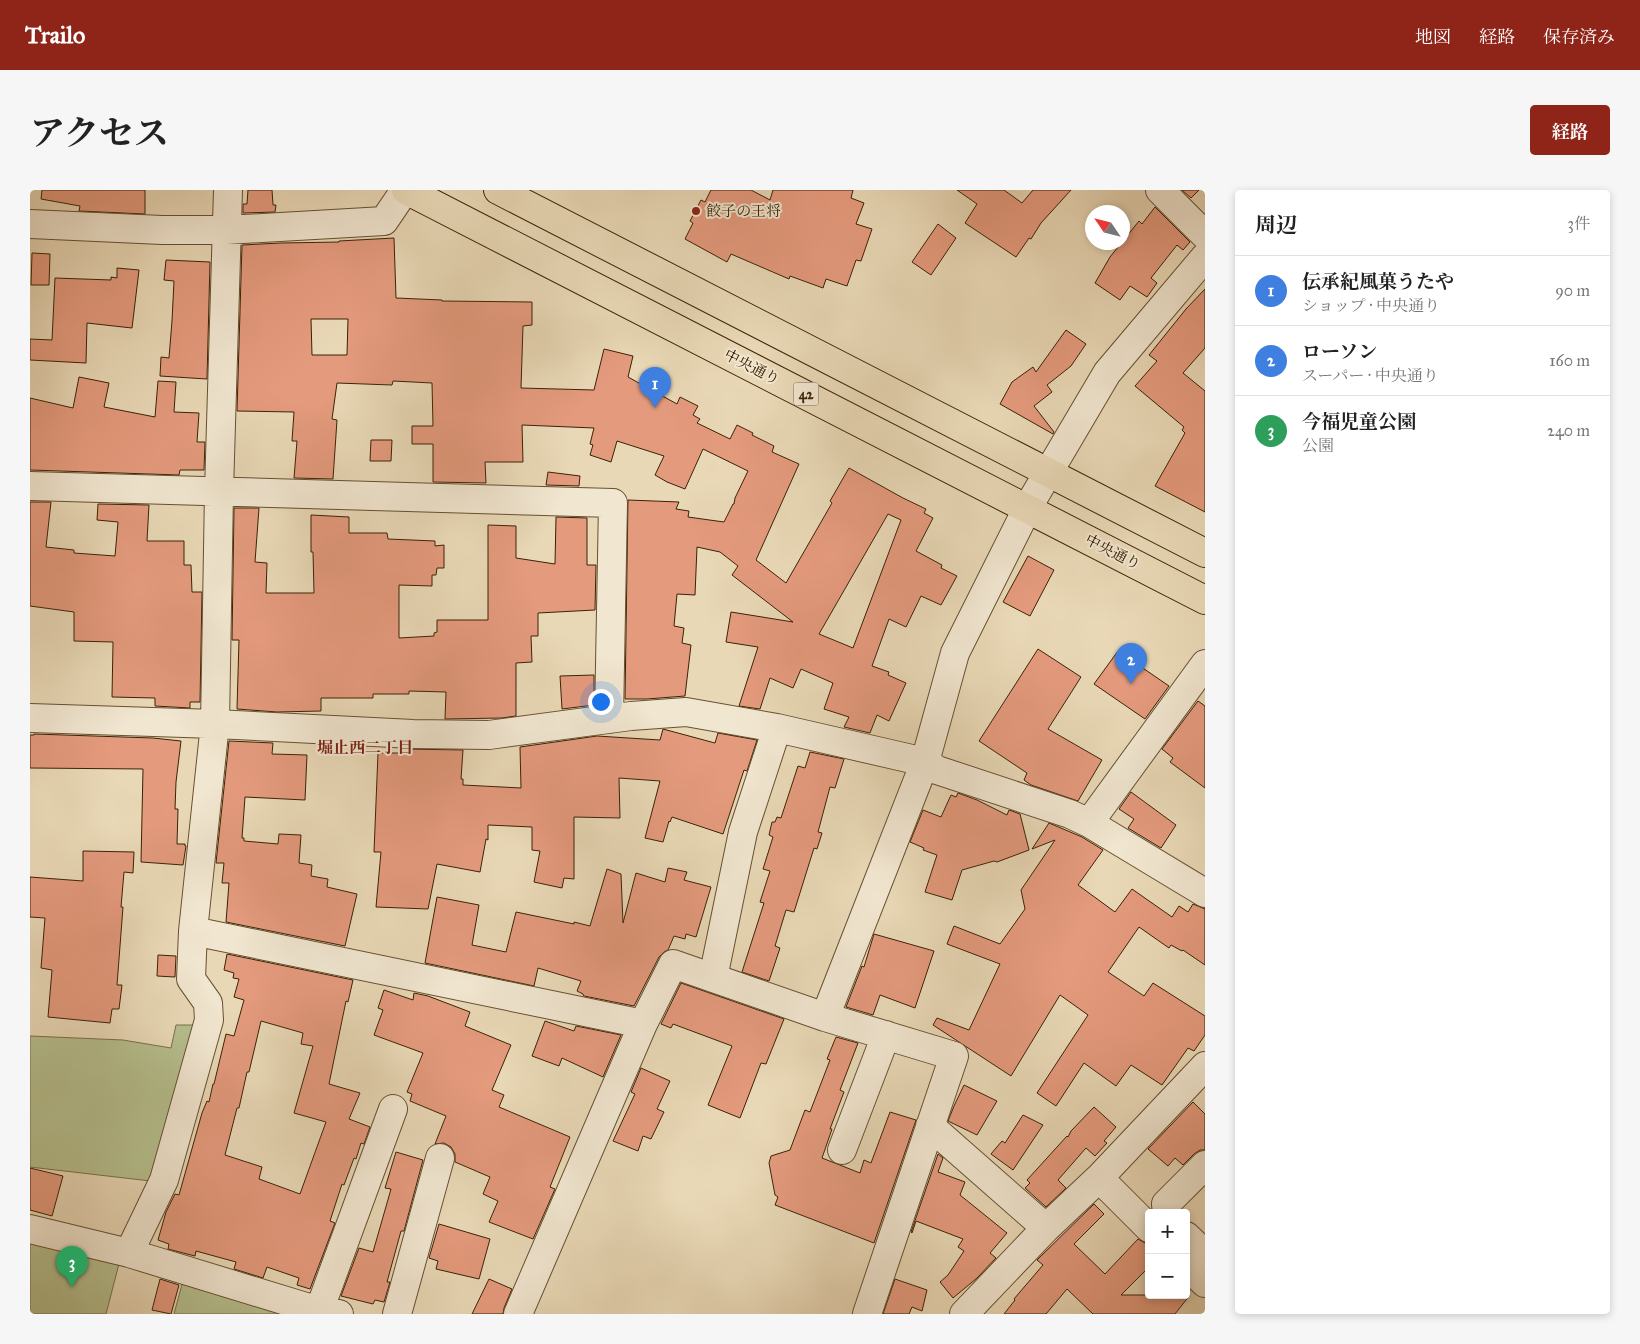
<!DOCTYPE html>
<html lang="ja">
<head>
<meta charset="utf-8">
<style>
	body { margin:0; font-family:"IM FELL Great Primer","Noto Serif JP",serif; background:#f6f6f6; color:#222 }
	.controls { position:absolute; right:15px; bottom:15px; display:grid; overflow:hidden; border-radius:5px; box-shadow:0 2px 8px #0003 }
	.controls button { width:45px; height:45px; display:grid; place-items:center; padding:0; border:0; border-bottom:1px solid #e0e0e0; background:#fff; color:#222; font:25px sans-serif }
	.compass { position:absolute; left:1055px; top:15px; width:45px; height:45px; border-radius:50%; background:#fff; box-shadow:0 2px 8px #0003; rotate:305deg }
	.you { position:absolute; left:570px; top:511px; width:18px; height:18px; margin:-12px; border:4px solid #fff; border-radius:50%; background:#1a73e8; box-shadow:0 0 0 8px #1a73e833 }
	.badge { display:grid; place-items:center; width:32px; height:32px; border-radius:50%; background:#8f2418; color:#fff; font-size:16px; font-weight:700 }
	.pin { position:absolute; translate:-50% -41px; filter:drop-shadow(0 1px 2px #0008) }
	.pin::after { content:''; position:absolute; top:26px; width:18px; height:15px; background:inherit; clip-path:polygon(0 0,100% 0,50% 100%) }
	.list { margin:0; padding:0; list-style:none }
	h2 { display:flex; justify-content:space-between; align-items:center; height:65px; margin:0; padding:0 20px; font-size:21px }
	h2 small { font-size:16px; font-weight:400; color:#767676 }
	.list li { display:grid; grid-template-columns:32px 1fr auto; gap:15px; align-items:center; box-sizing:border-box; height:70px; padding:0 20px; border-top:1px solid #e0e0e0 }
	.list b { display:block; font-size:19px; white-space:nowrap }
	.list p { margin:0; font-size:16px; white-space:nowrap; color:#767676 }
	.list em { font-size:16px; font-style:normal; color:#767676 }
	.map { position:relative; flex:none; width:1175px; height:1124px; overflow:hidden; border-radius:5px }
	header { display:flex; align-items:center; gap:30px; box-sizing:border-box; height:70px; padding:0 25px; background:#8f2418; color:#fff }
	header strong { font-size:24px }
	nav { display:flex; gap:28px; margin-inline-start:auto; font-size:18px }
	.intro { display:flex; align-items:center; justify-content:space-between; box-sizing:border-box; height:120px; padding:0 30px }
	h1 { margin:0; font-size:35px }
	.button { padding:12px 22px; border-radius:5px; background:#8f2418; color:#fff; font-size:18px; font-weight:700 }
	main { display:flex; gap:30px; padding:0 30px }
	aside { flex:1; background:#fff; border-radius:5px; box-shadow:0 2px 8px #0003 }
	.map>svg:first-child { display:block }
	.green { fill:#b6bf8e; stroke:#78704a }
	.building { fill:#e49a7d; stroke:#3b2205; fill-rule:evenodd }
	.lines { fill:none; stroke-linecap:round; stroke-linejoin:round }
	.minor-casing { stroke:#665031; stroke-width:30 }
	.highway-casing { stroke:#3b2205; stroke-width:30 }
	.minor { stroke:#f1e6d0; stroke-width:28 }
	.highway { stroke:#e9d8b6; stroke-width:28 }
	.poi-dot { fill:#8f2418; stroke:#f1e6d0; stroke-width:2 }
	.labels { text-anchor:middle; stroke-width:4; stroke-linejoin:round; paint-order:stroke }
	.shield { fill:#f1e6d0; stroke:#725d42; stroke-width:1 }
	.shield-label { font-size:14px; font-weight:bold; fill:#3b2205 }
	.poi-label { font-size:15px; fill:#3b2205; stroke:#f1e6d0; text-anchor:start }
	.street-label { font-size:15px; fill:#3b2205; stroke:#f1e6d0 }
	.neighbourhood-label { font-size:16px; font-weight:bold; fill:#7a1f14; stroke:#f1e6d0 }
</style>
</head>
<body>
<header>
<strong>Trailo</strong>
<nav><a>地図</a><a>経路</a><a>保存済み</a></nav>
</header>
<div class="intro"><h1>アクセス</h1><a class="button">経路</a></div>
<main>
<div class="map">
<svg width="1175" height="1124" viewBox="0 0 1175 1124">
	<rect width="100%" height="100%" fill="#e9d8b6"/>
	<filter id="stains"><feTurbulence type="fractalNoise" baseFrequency=".004" numOctaves="4"/><feColorMatrix values="0 0 0 0 .2 0 0 0 0 .09 0 0 0 0 .02 0 0 0 .5 -.17"/></filter>
	<radialGradient id="worn" r=".72"><stop offset=".6" stop-color="#630" stop-opacity="0"/><stop offset="1" stop-color="#630" stop-opacity=".3"/></radialGradient>
	<path class="green" d="M 146,835 L 169,835 L 129,992 L 0,977 L 0,846 L 93,850 L 141,858 Z
		M 0,1047 L 90,1070 L 76,1124 L 0,1124 Z
		M 154,1087 L 276,1124 L 144,1124 Z"/>
	<path class="building" d="M 12,0 L 115,0 L 115,24 L 49,21 L 50,16 L 11,9 Z
		M 218,0 L 242,0 L 243,15 L 246,15 L 245,22 L 213,23 L 213,14 L 217,14 Z
		M 681,0 L 721,0 L 740,10 L 743,0 L 823,0 L 821,8 L 834,13 L 826,34 L 842,39 L 831,71 L 826,70 L 817,96 L 796,89 L 793,98 L 760,86 L 759,89 L 701,64 L 697,72 L 655,49 L 663,33 L 660,31 L 671,10 L 675,12 Z
		M 927,0 L 974,0 L 992,13 L 1003,0 L 1041,0 L 1011,33 L 1001,49 L 999,48 L 986,67 L 935,33 L 947,14 Z
		M 1152,0 L 1169,0 L 1161,8 Z
		M 1125,17 L 1160,52 L 1153,60 L 1147,55 L 1121,88 L 1127,93 L 1117,107 L 1100,96 L 1090,110 L 1065,93 L 1080,67 L 1109,31 L 1112,34 Z
		M 908,34 L 926,48 L 901,85 L 882,72 Z
		M 364,48 L 366,108 L 412,110 L 412,111 L 502,112 L 502,135 L 493,136 L 491,198 L 564,200 L 574,159 L 603,166 L 598,187 L 647,214 L 650,207 L 668,216 L 663,225 L 670,229 L 667,233 L 700,249 L 707,235 L 723,243 L 722,245 L 744,256 L 742,262 L 769,274 L 726,370 L 756,393 L 802,313 L 800,311 L 819,278 L 873,308 L 896,319 L 894,323 L 903,328 L 886,361 L 912,375 L 911,378 L 927,386 L 911,415 L 891,406 L 876,437 L 859,429 L 842,476 L 859,482 L 858,485 L 876,493 L 859,531 L 847,525 L 840,543 L 814,537 L 819,527 L 794,519 L 803,493 L 771,479 L 763,498 L 740,488 L 730,519 L 709,516 L 728,457 L 696,452 L 701,422 L 763,432 L 702,385 L 708,376 L 690,362 L 667,357 L 665,405 L 647,404 L 644,436 L 654,438 L 652,453 L 661,455 L 655,506 L 617,509 L 595,509 L 598,310 L 649,312 L 646,319 L 659,321 L 658,327 L 694,332 L 703,314 L 704,314 L 705,308 L 718,281 L 673,259 L 655,299 L 637,292 L 625,285 L 634,266 L 587,251 L 581,272 L 560,265 L 563,255 L 560,254 L 564,238 L 492,235 L 493,272 L 455,272 L 456,293 L 403,292 L 403,254 L 382,254 L 382,236 L 403,236 L 402,193 L 363,191 L 362,195 L 307,193 L 302,229 L 307,230 L 303,289 L 264,288 L 267,251 L 262,251 L 264,222 L 207,221 L 212,55 L 251,53 L 309,52 L 309,51 ZM 281,129 L 318,129 L 317,165 L 282,165 ZM 858,324 L 871,330 L 823,458 L 789,444 Z
		M 2,63 L 20,64 L 19,95 L 1,95 Z
		M 136,70 L 180,72 L 177,189 L 130,186 L 131,167 L 139,168 L 142,131 L 144,91 L 134,90 Z
		M 87,78 L 109,80 L 102,138 L 57,133 L 56,173 L 0,170 L 0,149 L 22,150 L 25,88 L 81,90 L 81,87 L 87,88 Z
		M 1175,99 L 1175,158 L 1153,183 L 1175,201 L 1175,322 L 1125,296 L 1155,243 L 1152,240 L 1154,237 L 1105,196 L 1127,171 L 1119,165 L 1156,119 Z
		M 1036,140 L 1056,154 L 1041,176 L 1017,195 L 1022,202 L 1004,216 L 1024,242 L 1023,244 L 970,214 L 982,192 L 1003,177 L 1006,182 Z
		M 49,187 L 79,193 L 74,217 L 125,227 L 128,191 L 146,192 L 144,222 L 169,223 L 167,252 L 175,252 L 174,280 L 150,280 L 149,285 L 0,280 L 0,208 L 43,218 Z
		M 341,250 L 362,250 L 361,271 L 340,271 Z
		M 518,282 L 550,286 L 549,296 L 516,295 Z
		M 0,312 L 21,312 L 16,357 L 44,360 L 44,363 L 85,366 L 88,332 L 67,330 L 68,314 L 119,315 L 117,351 L 154,351 L 154,375 L 161,375 L 162,402 L 172,402 L 170,512 L 160,512 L 160,518 L 125,516 L 125,508 L 82,507 L 83,452 L 44,451 L 44,422 L 0,416 Z
		M 204,318 L 229,318 L 225,372 L 237,373 L 236,403 L 284,403 L 283,362 L 281,362 L 281,325 L 319,327 L 319,343 L 357,343 L 358,349 L 405,351 L 405,356 L 414,355 L 414,378 L 407,378 L 406,385 L 402,385 L 402,396 L 369,395 L 369,448 L 404,446 L 404,443 L 407,442 L 407,430 L 458,430 L 458,335 L 486,336 L 486,368 L 525,374 L 526,327 L 557,328 L 557,375 L 566,375 L 565,420 L 508,423 L 508,446 L 501,446 L 502,472 L 486,473 L 486,526 L 472,528 L 415,529 L 416,502 L 379,501 L 379,504 L 343,504 L 343,508 L 291,508 L 291,521 L 247,522 L 207,519 L 209,450 L 202,450 Z
		M 998,366 L 1024,380 L 1000,426 L 973,412 Z
		M 1008,459 L 1051,487 L 1018,539 L 1072,570 L 1048,611 L 1001,595 L 994,590 L 997,583 L 949,551 Z
		M 1088,461 L 1139,496 L 1115,529 L 1064,494 Z
		M 564,485 L 564,515 L 532,519 L 530,486 Z
		M 1168,511 L 1175,516 L 1175,598 L 1140,572 L 1143,568 L 1132,559 Z
		M 633,539 L 685,553 L 688,543 L 727,550 L 717,581 L 714,580 L 693,644 L 642,627 L 640,632 L 639,631 L 633,652 L 615,648 L 630,591 L 589,588 L 590,628 L 544,627 L 544,689 L 534,688 L 532,698 L 504,692 L 510,661 L 502,660 L 502,637 L 458,635 L 458,650 L 456,649 L 450,682 L 407,674 L 398,719 L 346,717 L 351,662 L 344,662 L 348,563 L 373,563 L 373,559 L 433,560 L 431,589 L 433,589 L 433,595 L 491,598 L 490,557 L 567,546 L 630,550 Z
		M 4,544 L 123,548 L 151,551 L 146,592 L 145,619 L 148,619 L 147,654 L 155,654 L 155,656 L 156,656 L 153,675 L 111,672 L 113,579 L 0,578 L 0,545 L 4,545 Z
		M 199,551 L 243,553 L 242,564 L 277,565 L 275,610 L 215,607 L 212,648 L 214,648 L 214,651 L 248,654 L 249,644 L 271,645 L 269,673 L 282,675 L 281,686 L 298,689 L 297,697 L 327,704 L 315,756 L 196,732 L 199,693 L 192,693 L 194,673 L 186,673 Z
		M 780,562 L 814,569 L 805,598 L 800,597 L 788,642 L 792,643 L 787,659 L 784,658 L 764,722 L 756,720 L 745,756 L 750,758 L 739,791 L 712,782 L 734,713 L 730,712 L 740,681 L 733,679 L 743,647 L 739,645 L 742,632 L 745,632 L 747,627 L 751,628 L 768,576 L 775,578 Z
		M 1101,602 L 1146,635 L 1131,658 L 1098,638 L 1104,629 L 1089,619 Z
		M 928,603 L 947,610 L 977,625 L 979,620 L 990,624 L 999,660 L 967,672 L 964,671 L 932,680 L 922,710 L 895,702 L 907,665 L 893,660 L 894,658 L 880,652 L 893,620 L 911,627 L 921,605 L 926,607 Z
		M 1019,633 L 1052,647 L 1073,660 L 1048,695 L 1085,722 L 1102,699 L 1142,727 L 1149,716 L 1158,722 L 1163,714 L 1175,719 L 1175,775 L 1153,760 L 1152,761 L 1141,755 L 1139,758 L 1109,737 L 1078,782 L 1114,806 L 1123,793 L 1175,826 L 1175,845 L 1164,861 L 1158,858 L 1132,895 L 1101,875 L 1086,896 L 1054,873 L 1026,916 L 1007,903 L 1058,825 L 1030,805 L 981,886 L 903,835 L 907,828 L 939,840 L 970,774 L 917,754 L 924,736 L 970,754 L 995,719 L 991,700 L 1025,650 L 1002,659 Z
		M 53,661 L 104,662 L 103,683 L 94,682 L 91,717 L 93,717 L 87,795 L 92,795 L 89,819 L 82,819 L 80,833 L 18,827 L 22,780 L 11,778 L 15,728 L 0,727 L 0,687 L 53,691 Z
		M 638,678 L 657,682 L 654,690 L 681,697 L 666,747 L 656,744 L 655,749 L 644,746 L 638,760 L 634,762 L 629,767 L 604,816 L 554,806 L 553,805 L 553,804 L 547,801 L 551,791 L 508,778 L 504,796 L 395,773 L 407,707 L 449,715 L 442,755 L 476,762 L 486,722 L 544,734 L 544,732 L 560,736 L 577,679 L 591,684 L 593,733 L 606,683 L 635,692 Z
		M 844,744 L 904,761 L 885,818 L 850,805 L 843,825 L 816,817 L 832,776 L 834,777 Z
		M 197,764 L 323,790 L 318,812 L 316,811 L 299,894 L 330,903 L 319,929 L 340,937 L 334,954 L 331,953 L 326,969 L 324,968 L 314,995 L 312,994 L 300,1031 L 305,1033 L 280,1099 L 267,1095 L 269,1088 L 237,1077 L 233,1088 L 204,1079 L 206,1072 L 166,1061 L 165,1066 L 157,1064 L 138,1059 L 139,1054 L 128,1050 L 136,1022 L 145,1004 L 149,1005 L 172,923 L 177,911 L 179,912 L 183,894 L 184,894 L 196,844 L 204,846 L 214,810 L 204,807 L 209,789 L 203,788 L 204,783 L 194,780 ZM 231,831 L 273,843 L 271,854 L 283,856 L 264,923 L 296,932 L 270,1004 L 229,989 L 232,977 L 195,965 L 207,918 L 209,918 L 217,882 L 219,882 Z
		M 128,765 L 146,766 L 145,787 L 127,786 Z
		M 651,793 L 754,829 L 736,874 L 731,873 L 710,928 L 678,915 L 702,856 L 643,834 L 641,838 L 631,834 Z
		M 354,800 L 383,810 L 384,803 L 398,806 L 440,822 L 435,836 L 481,855 L 462,900 L 474,905 L 469,917 L 540,947 L 520,997 L 525,999 L 503,1049 L 459,1032 L 468,1011 L 453,1004 L 460,987 L 425,972 L 425,964 L 421,957 L 414,953 L 405,954 L 416,926 L 380,911 L 382,904 L 377,902 L 393,863 L 344,845 L 353,820 L 348,818 Z
		M 515,831 L 544,841 L 546,836 L 591,845 L 573,887 L 532,868 L 529,876 L 502,866 Z
		M 806,847 L 828,853 L 810,900 L 814,902 L 800,939 L 802,939 L 792,968 L 830,983 L 834,970 L 841,973 L 860,922 L 886,930 L 844,1053 L 745,1015 L 748,1007 L 745,1005 L 739,973 L 741,966 L 760,960 L 775,920 L 780,922 L 800,870 L 797,869 Z
		M 611,878 L 640,891 L 627,919 L 634,922 L 621,949 L 613,946 L 608,961 L 583,951 L 605,904 L 601,902 Z
		M 934,895 L 967,911 L 947,945 L 918,931 L 924,916 Z
		M 1163,912 L 1175,924 L 1175,960 L 1170,960 L 1164,964 L 1153,975 L 1145,968 L 1138,976 L 1118,959 Z
		M 1064,917 L 1086,937 L 1074,951 L 1077,953 L 1065,966 L 1056,958 L 1028,990 L 1036,998 L 1016,1017 L 995,998 L 1000,993 L 997,990 L 1037,946 L 1038,947 L 1041,941 Z
		M 993,925 L 1013,935 L 983,980 L 961,964 L 972,951 L 975,953 Z
		M 366,962 L 393,970 L 374,1041 L 371,1041 L 357,1092 L 360,1092 L 354,1112 L 345,1110 L 343,1114 L 311,1106 L 329,1058 L 343,1062 L 361,999 L 355,998 Z
		M 908,964 L 913,968 L 908,982 L 935,992 L 930,1005 L 977,1043 L 960,1063 L 966,1068 L 947,1088 L 923,1108 L 910,1092 L 918,1085 L 934,1061 L 928,1057 L 933,1049 L 886,1031 L 882,1043 L 881,1042 Z
		M 0,978 L 33,986 L 22,1026 L 0,1020 Z
		M 1064,1014 L 1074,1024 L 1044,1054 L 1075,1084 L 1108,1049 L 1115,1053 L 1119,1056 L 1119,1077 L 1091,1105 L 1160,1105 L 1145,1124 L 1063,1124 L 1037,1099 L 1016,1124 L 974,1124 L 985,1110 L 984,1109 L 1013,1075 L 1007,1070 Z
		M 409,1034 L 460,1049 L 449,1089 L 406,1079 L 408,1071 L 399,1068 Z
		M 130,1089 L 149,1095 L 141,1124 L 122,1120 Z
		M 459,1089 L 482,1099 L 474,1118 L 473,1124 L 442,1124 Z
		M 865,1089 L 897,1100 L 892,1121 L 882,1117 L 879,1124 L 853,1124 Z"/>
	<g class="lines">
		<defs>
			<path id="minor" d="M 1130,0 L 1175,45
				M 0,34 L 132,40 L 196,40 L 354,31 L 375,0
				M 0,296 L 583,313 L 579,529
				M 0,528 L 185,534 L 383,544 L 459,545 L 601,526 L 656,522 L 747,538 L 895,572 L 907,580 L 1040,624 L 1059,633 L 1175,703
				M 1059,633 L 1175,474
				M 163,741 L 613,834 L 643,774 L 795,827 L 924,866 L 837,1124
				M 683,788 L 713,642 L 747,538
				M 795,827 L 895,572 L 925,463 L 998,317 L 1077,183 L 1175,67
				M 900,936 L 1016,1038 L 1069,988 L 1175,876
				M 812,960 L 856,845
				M 1069,988 L 1119,1038
				M 1137,1023 L 1136,1014 L 1175,975
				M 0,1039 L 99,1063 L 289,1121 L 309,1124
				M 1156,1046 L 1175,1064
				M 99,1063 L 134,990 L 179,830 L 178,813 L 161,789 L 163,741 L 185,534 L 189,301 L 198,0
				M 1156,1075 L 1175,1093
				M 289,1121 L 363,919
				M 367,1124 L 410,968
				M 488,1124 L 613,834
				M 934,1124 L 1016,1038"/>
			<path id="highway" d="M 376,0 L 1175,410
				M 468,0 L 1175,363"/>
		</defs>
		<use href="#minor" class="minor-casing"/>
		<use href="#highway" class="highway-casing"/>
		<use href="#minor" class="minor"/>
		<use href="#highway" class="highway"/>
	</g>
	<circle class="poi-dot" cx="666" cy="21" r="5"/>
	<g class="labels">
		<rect class="shield" x="763.5" y="192.5" width="25" height="23" rx="4"/>
		<g class="shield-label">
			<text x="776" y="209">42</text>
		</g>
		<g class="poi-label">
			<text x="676" y="26">餃子の王将</text>
		</g>
		<g class="street-label">
			<text transform="translate(722 177) rotate(27)" y="5">中央通り</text>
			<text transform="translate(1083 362) rotate(27)" y="5">中央通り</text>
		</g>
		<g class="neighbourhood-label">
			<text x="335" y="563">堀止西二丁目</text>
		</g>
	</g>
	<rect width="100%" height="100%" filter="url(#stains)"/>
	<rect width="100%" height="100%" fill="url(#worn)"/>
</svg>
<div class="controls">
<button>+</button>
<button>−</button>
</div>
<svg class="compass" viewBox="-18 -18 36 36"><path d="M0-13l5 13h-10z" fill="#e53935"/><path d="M0 13l5-13h-10z" fill="#767676"/></svg>
<div class="you"></div>
<div class="pin badge" style="left:625px;top:218px;background:#3f7fe0">1</div>
<div class="pin badge" style="left:1101px;top:494px;background:#3f7fe0">2</div>
<div class="pin badge" style="left:42px;top:1097px;background:#2e9e5b">3</div>
</div>
<aside>
<h2>周辺<small>3件</small></h2>
<ul class="list">
<li><span class="badge" style="background:#3f7fe0">1</span><div><b>伝承紀風菓うたや</b><p>ショップ · 中央通り</p></div><em>90 m</em></li>
<li><span class="badge" style="background:#3f7fe0">2</span><div><b>ローソン</b><p>スーパー · 中央通り</p></div><em>160 m</em></li>
<li><span class="badge" style="background:#2e9e5b">3</span><div><b>今福児童公園</b><p>公園</p></div><em>240 m</em></li>
</ul>
</aside>
</main>
</body>
</html>
